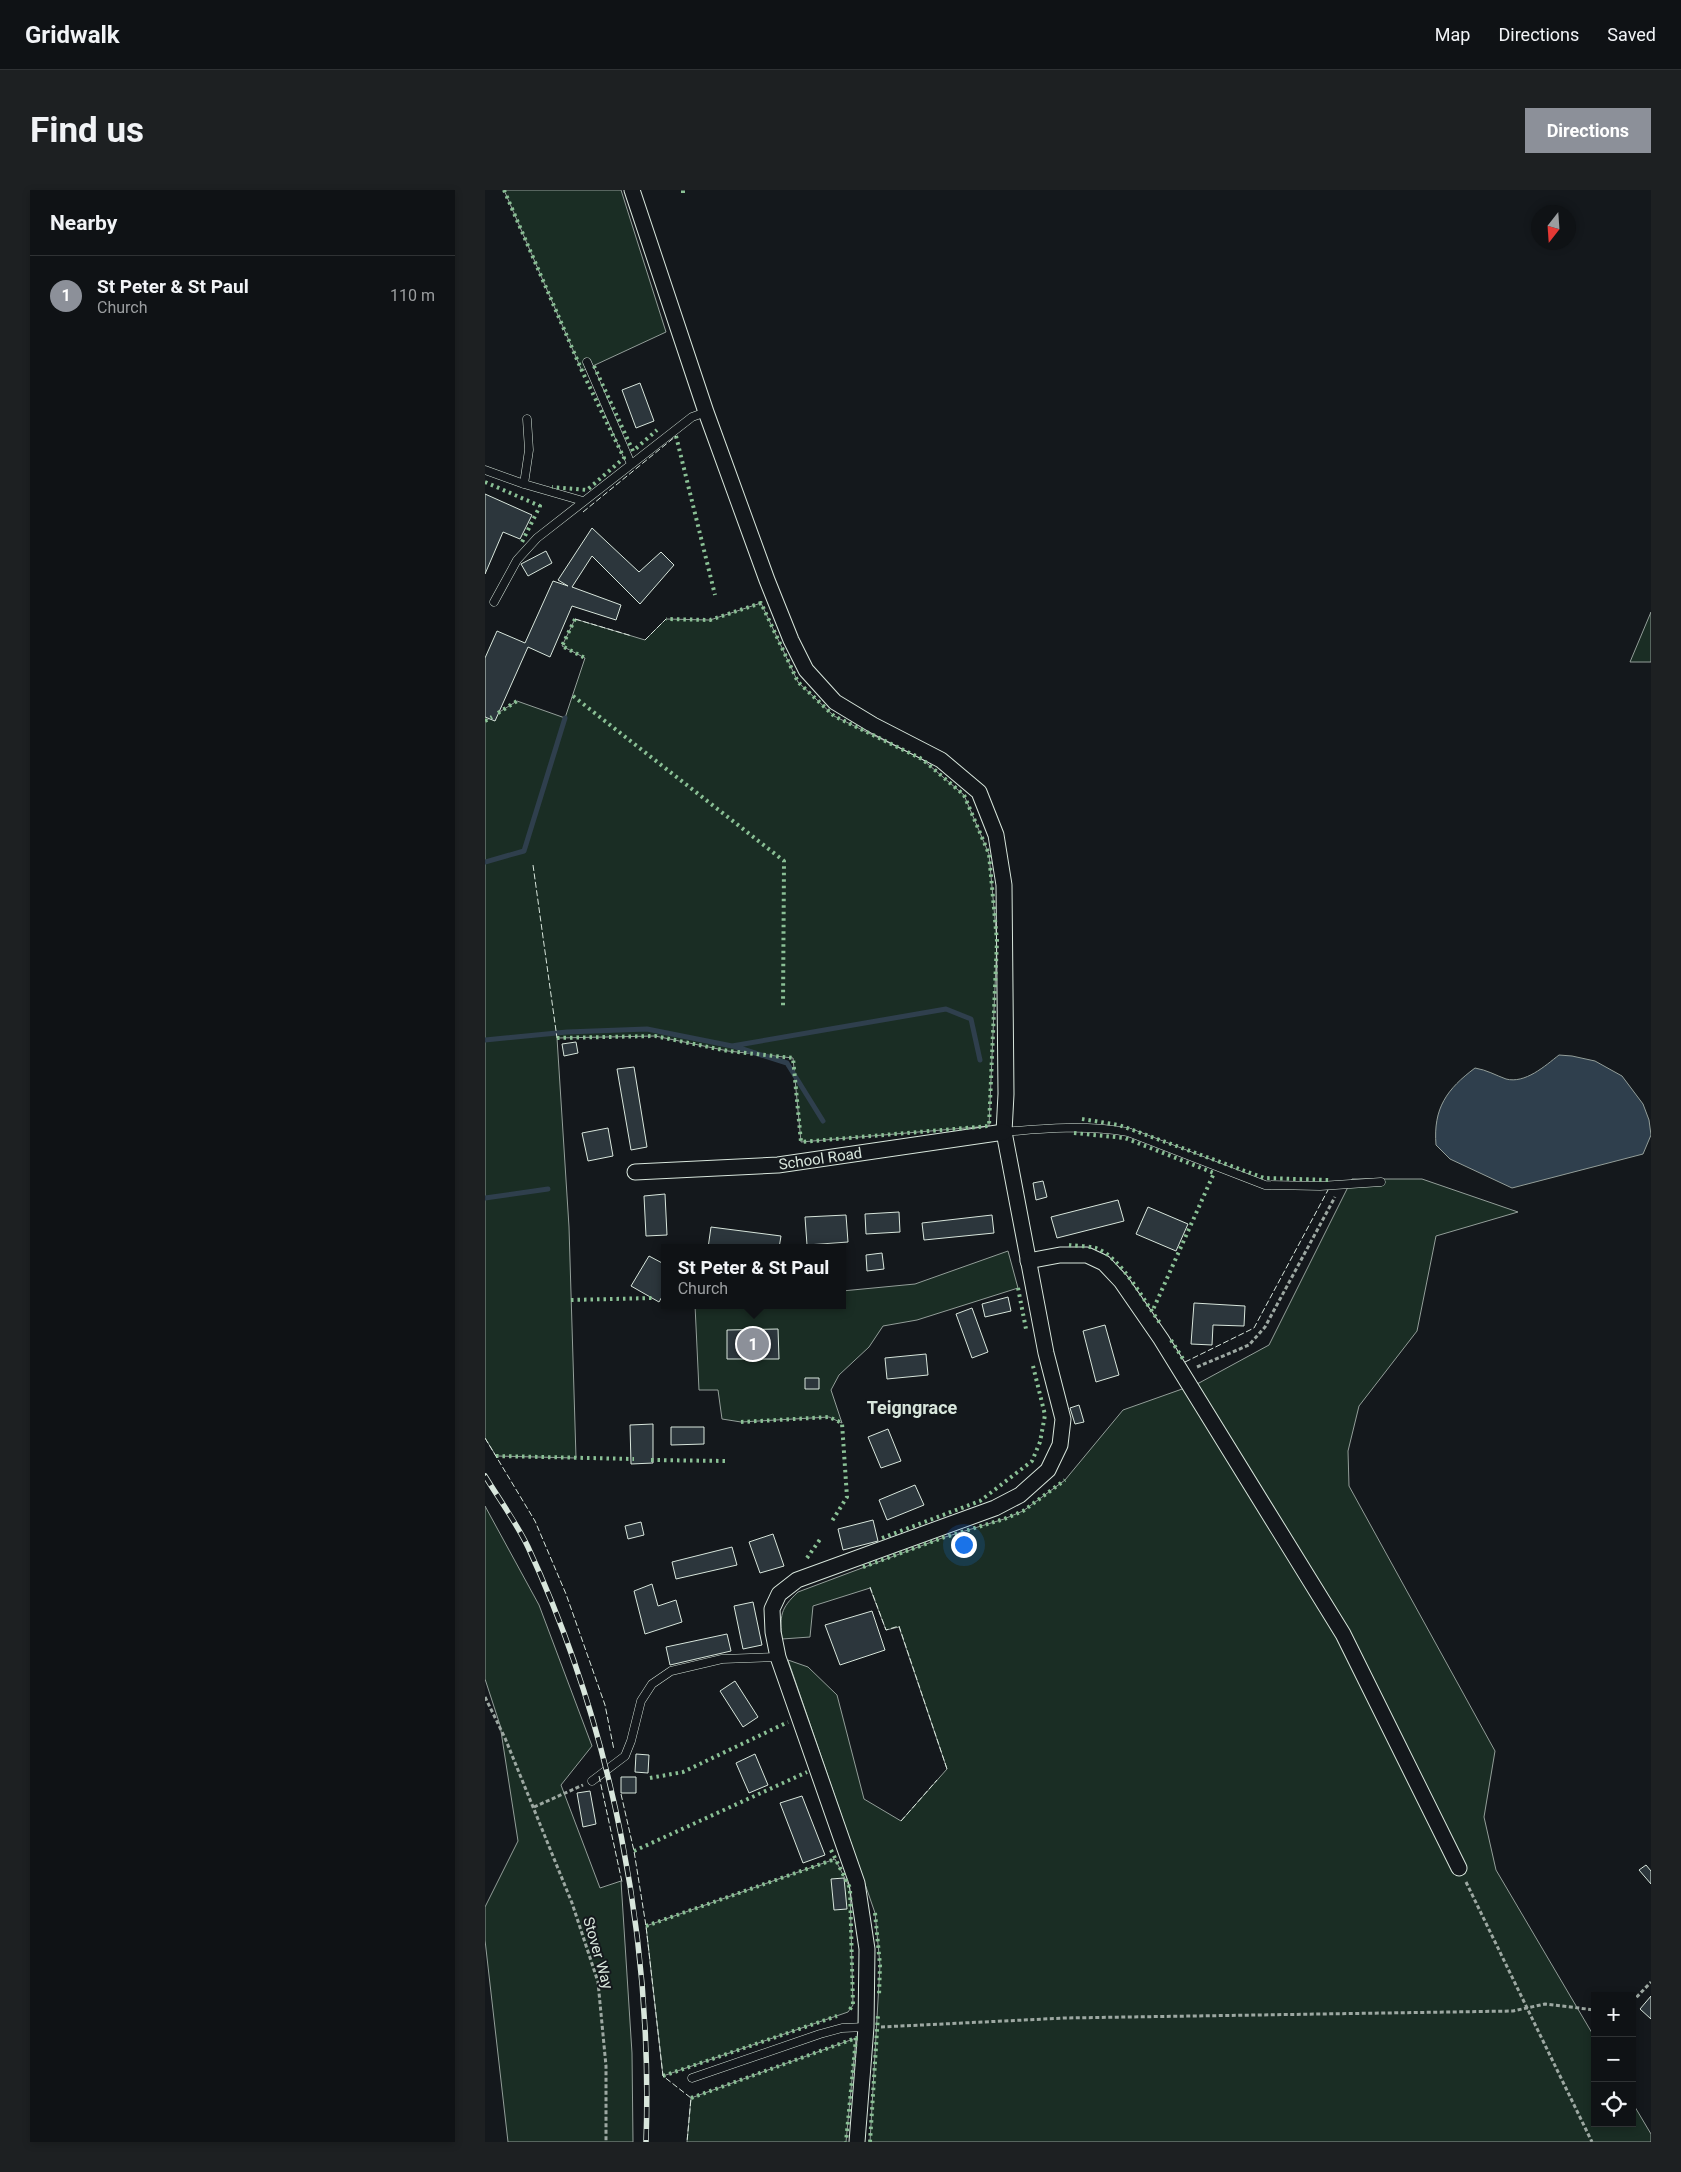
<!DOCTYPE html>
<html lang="en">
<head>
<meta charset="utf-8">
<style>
	body { margin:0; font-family:Roboto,sans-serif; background:#1d2022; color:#f1f3f6 }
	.controls { position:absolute; right:15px; bottom:15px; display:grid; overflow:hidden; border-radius:0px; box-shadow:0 2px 8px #0003 }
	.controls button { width:45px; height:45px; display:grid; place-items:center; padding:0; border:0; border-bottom:1px solid #2f3234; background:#0f1215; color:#f1f3f6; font:25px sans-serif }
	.compass { position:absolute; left:1046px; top:15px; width:45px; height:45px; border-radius:50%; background:#0f1215; box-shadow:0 2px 8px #0003; rotate:197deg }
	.you { position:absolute; left:478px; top:1354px; width:18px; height:18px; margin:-12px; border:4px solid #fff; border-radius:50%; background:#1a73e8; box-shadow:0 0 0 8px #1a73e833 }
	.badge { display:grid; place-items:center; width:32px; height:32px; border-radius:50%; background:#8c9099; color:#fff; font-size:16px; font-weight:700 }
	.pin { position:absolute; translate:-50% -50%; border:2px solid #fff; box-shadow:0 1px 5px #0006 }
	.popup { position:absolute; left:176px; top:1054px; width:185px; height:65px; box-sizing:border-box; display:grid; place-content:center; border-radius:0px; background:#0f1215; filter:drop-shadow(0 1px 4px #0005); font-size:16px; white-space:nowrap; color:#9b9ea0 }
	.popup b { font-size:19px; color:#f1f3f6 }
	.popup::after { content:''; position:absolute; left:50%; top:100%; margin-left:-10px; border:10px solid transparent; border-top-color:#0f1215 }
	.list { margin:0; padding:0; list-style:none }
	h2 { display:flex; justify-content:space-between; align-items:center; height:65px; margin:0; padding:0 20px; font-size:21px }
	h2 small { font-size:16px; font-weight:400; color:#9b9ea0 }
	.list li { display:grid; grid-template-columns:32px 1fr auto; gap:15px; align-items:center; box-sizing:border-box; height:80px; padding:0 20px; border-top:1px solid #2f3234 }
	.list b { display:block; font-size:19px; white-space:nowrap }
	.list p { margin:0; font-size:16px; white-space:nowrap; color:#9b9ea0 }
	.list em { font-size:16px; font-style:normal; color:#9b9ea0 }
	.icon { flex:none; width:28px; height:28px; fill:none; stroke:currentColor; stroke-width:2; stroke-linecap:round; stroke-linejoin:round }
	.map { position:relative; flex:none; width:1166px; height:1952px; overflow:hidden; border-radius:0px }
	header { display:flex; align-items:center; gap:30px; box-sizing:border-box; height:70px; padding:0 25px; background:#0f1215; border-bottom:1px solid #2f3234 }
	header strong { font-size:24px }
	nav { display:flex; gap:28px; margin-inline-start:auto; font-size:18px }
	.intro { display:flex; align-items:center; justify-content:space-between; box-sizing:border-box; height:120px; padding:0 30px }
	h1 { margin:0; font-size:35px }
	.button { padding:12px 22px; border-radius:0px; background:#8c9099; color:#fff; font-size:18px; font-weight:700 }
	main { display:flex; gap:30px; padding:0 30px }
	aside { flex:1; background:#0f1215; border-radius:0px; box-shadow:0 2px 8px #0003 }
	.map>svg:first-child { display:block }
	.green { fill:#1a2d24; stroke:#939e99 }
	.water { fill:#2f3f4d; stroke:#939e99 }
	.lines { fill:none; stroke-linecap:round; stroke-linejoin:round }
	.stream { stroke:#2f3f4d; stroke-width:5 }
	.building { fill:#2c363c; stroke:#d8e6dc }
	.lane-casing { stroke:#d8e6dc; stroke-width:9 }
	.street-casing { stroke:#d8e6dc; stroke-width:17 }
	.path { stroke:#9da8a2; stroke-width:3; stroke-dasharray:4 2.5; stroke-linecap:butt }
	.lane { stroke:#14181c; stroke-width:8 }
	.street { stroke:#14181c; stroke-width:15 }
	.rail-casing { stroke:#d8e6dc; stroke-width:5.5 }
	.rail { stroke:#14181c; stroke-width:4; stroke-dasharray:11; stroke-linecap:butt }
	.hedge { stroke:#8ac095; stroke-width:4; stroke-dasharray:2.5 4; stroke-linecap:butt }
	.fence { stroke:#d8e6dc; stroke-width:1; stroke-dasharray:6 2.5; stroke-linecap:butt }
	.labels { text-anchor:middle; stroke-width:4; stroke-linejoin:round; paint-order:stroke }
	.street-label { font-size:15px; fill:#d8e6dc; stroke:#14181c }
	.quarter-label { font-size:18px; font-weight:bold; fill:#d8e6dc; stroke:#14181c }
</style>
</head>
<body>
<header>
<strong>Gridwalk</strong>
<nav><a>Map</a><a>Directions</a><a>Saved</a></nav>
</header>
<div class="intro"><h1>Find us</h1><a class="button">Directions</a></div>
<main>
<aside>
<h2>Nearby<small></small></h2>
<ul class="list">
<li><span class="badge">1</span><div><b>St Peter &amp; St Paul</b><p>Church</p></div><em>110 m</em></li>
</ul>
</aside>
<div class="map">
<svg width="1166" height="1952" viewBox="0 0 1166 1952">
	<rect width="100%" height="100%" fill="#14181c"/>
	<path class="green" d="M 19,0 L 136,0 L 181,142 L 97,181 Z
		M 276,413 L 313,492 L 349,526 L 437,569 L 479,605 L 504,664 L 512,751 L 504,936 L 316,952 L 308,868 L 243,861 L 170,846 L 72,848 L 84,1037 L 91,1268 L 11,1266 L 0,1248 L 0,531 L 32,511 L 80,528 L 100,468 L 77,456 L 90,429 L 160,450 L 181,429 L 225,430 Z
		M 1166,422 L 1166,472 L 1145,472 Z
		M 867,989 L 937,989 L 1033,1022 L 951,1046 L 932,1141 L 874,1216 L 863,1261 L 864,1296 L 1010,1561 L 999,1627 L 1011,1680 L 1110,1848 L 1110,1933 L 1147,1933 L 1147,1912 L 1166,1944 L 1166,1952 L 385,1952 L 395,1775 L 390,1723 L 303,1470 L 323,1477 L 352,1505 L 379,1609 L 416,1631 L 462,1579 L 414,1437 L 401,1440 L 385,1398 L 328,1416 L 325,1447 L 297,1449 C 295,1425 295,1419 313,1402 L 457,1348 L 519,1329 L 538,1321 L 580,1290 L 638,1220 L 714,1193 L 784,1155 Z
		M 523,1061 L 533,1098 L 432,1130 L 398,1136 L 384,1157 L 354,1185 L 346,1200 L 357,1233 L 344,1227 L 256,1232 L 237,1229 L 233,1200 L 214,1200 L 210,1115 L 357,1115 L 357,1101 L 430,1094 Z
		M 0,1316 L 54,1415 L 107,1556 L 76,1595 L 115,1698 L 136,1691 L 147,1863 L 148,1952 L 23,1952 L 0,1750 L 0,1717 L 33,1651 L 15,1535 L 0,1489 Z
		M 350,1669 L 365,1698 L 368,1815 L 363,1822 L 178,1886 L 161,1736 Z
		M 371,1848 L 361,1952 L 202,1952 L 206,1908 Z"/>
	<path class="water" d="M 1074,865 L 1087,866 L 1110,871 L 1137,886 L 1158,914 L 1164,930 L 1166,945 L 1158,964 L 1027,998 L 965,969 L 951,955 C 948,918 962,899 990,878 C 1002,880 1010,885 1021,889 C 1040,894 1060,876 1074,865 Z"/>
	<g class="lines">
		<path class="stream" d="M 0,672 L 39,661 L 80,528
			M 0,850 L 82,842 L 162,839 L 247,856 L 461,819 L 486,829 L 495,870
			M 248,856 L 302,873 L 338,931
			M 0,1008 L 63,999"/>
	</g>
	<path class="building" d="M 155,193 L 169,231 L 151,238 L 137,200 Z
		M 0,304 L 47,325 L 35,349 L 18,342 L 0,384 Z
		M 107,338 L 154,382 L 176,362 L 189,375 L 155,414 L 107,366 L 87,397 L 136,415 L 131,430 L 87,416 L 65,467 L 43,457 L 10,531 L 0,527 L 0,468 L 12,441 L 40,453 L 68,391 L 83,396 L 73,390 Z
		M 61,361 L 67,373 L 43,386 L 36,374 Z
		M 91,852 L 93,863 L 79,866 L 77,854 Z
		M 149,877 L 162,957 L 146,960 L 132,879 Z
		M 123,938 L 128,966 L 103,971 L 97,943 Z
		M 558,991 L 562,1007 L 551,1010 L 548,993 Z
		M 180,1004 L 182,1045 L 161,1046 L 159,1006 Z
		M 633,1010 L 639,1031 L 572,1048 L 566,1027 Z
		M 663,1017 L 703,1034 L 691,1061 L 651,1044 Z
		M 414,1022 L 415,1042 L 381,1044 L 380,1024 Z
		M 361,1025 L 363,1052 L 322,1055 L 320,1027 Z
		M 507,1025 L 509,1043 L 439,1050 L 437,1033 Z
		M 226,1037 L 296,1046 L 294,1058 L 223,1058 Z
		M 397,1063 L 399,1079 L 382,1081 L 381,1065 Z
		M 164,1066 L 179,1074 L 179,1103 L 174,1112 L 146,1096 Z
		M 523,1107 L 526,1121 L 500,1127 L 497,1114 Z
		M 709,1113 L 760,1116 L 759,1136 L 728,1135 L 727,1155 L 706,1154 Z
		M 487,1118 L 503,1162 L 487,1168 L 471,1124 Z
		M 620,1135 L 634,1185 L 611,1192 L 598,1141 Z
		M 293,1139 L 294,1169 L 242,1169 L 242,1140 Z
		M 441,1164 L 443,1185 L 402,1189 L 400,1168 Z
		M 320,1188 L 334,1188 L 334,1199 L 320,1199 Z
		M 594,1215 L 599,1232 L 590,1234 L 585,1218 Z
		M 168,1234 L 168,1273 L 146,1274 L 145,1235 Z
		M 186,1237 L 219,1237 L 219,1254 L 186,1255 Z
		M 403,1239 L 416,1271 L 396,1278 L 383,1247 Z
		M 430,1295 L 439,1315 L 402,1330 L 394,1310 Z
		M 388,1330 L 393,1351 L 358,1360 L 353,1339 Z
		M 156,1332 L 159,1345 L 143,1349 L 140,1336 Z
		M 288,1344 L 299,1376 L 275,1383 L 264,1352 Z
		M 247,1357 L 252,1375 L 191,1389 L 187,1372 Z
		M 167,1394 L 173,1416 L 191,1410 L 197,1432 L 160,1444 L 149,1401 Z
		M 268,1412 L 277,1455 L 258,1459 L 249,1416 Z
		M 387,1421 L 400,1460 L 355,1475 L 340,1435 Z
		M 242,1444 L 246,1461 L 185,1475 L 181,1457 Z
		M 250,1491 L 273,1527 L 258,1537 L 235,1501 Z
		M 151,1564 L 164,1565 L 163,1583 L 150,1582 Z
		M 270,1564 L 283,1595 L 264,1603 L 251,1573 Z
		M 136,1587 L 151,1587 L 151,1603 L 136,1603 Z
		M 105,1601 L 111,1634 L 98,1637 L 92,1603 Z
		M 317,1606 L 340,1665 L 318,1673 L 295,1613 Z
		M 1161,1675 L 1166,1681 L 1166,1694 L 1154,1680 Z
		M 359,1688 L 362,1719 L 349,1720 L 346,1689 Z
		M 1166,1806 L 1166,1829 L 1155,1819 Z"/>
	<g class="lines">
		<defs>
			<path id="lane" d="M 102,172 L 146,274
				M 0,280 L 39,294 L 98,311
				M 39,294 L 44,260 L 42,229
				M 9,412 L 32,370 L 52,348 L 207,227 L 221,222
				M 519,942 C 562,938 600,935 643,942 L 780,995 L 835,996 L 896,992
				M 107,1591 L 140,1566 L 146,1551 L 156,1511 L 167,1494 L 186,1481 L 237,1469 L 293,1467
				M 207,1888 L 335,1844 L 357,1838 L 381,1837"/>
			<g id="street">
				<path d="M 147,0 L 221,222 L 282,390 L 306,450 L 321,480 L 350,512 L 388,535 L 456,570 L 494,602 L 511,645 L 519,695 L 521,904 L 519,942 L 561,1163 L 578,1229 L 575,1255 L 563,1280 L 535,1305 L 510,1318 L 312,1390 L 294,1404 L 287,1419 L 288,1442 L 293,1467 L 372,1693 L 382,1759 L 381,1837 L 372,1952"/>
				<path id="s1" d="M 150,982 L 293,975 L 519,942"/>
				<path d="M 543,1071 L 575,1065 L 602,1065 L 619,1073 L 636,1091 L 676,1149 L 858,1444 L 974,1678"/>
			</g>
		</defs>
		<use href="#lane" class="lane-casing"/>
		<use href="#street" class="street-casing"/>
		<path class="path" d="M 712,1177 L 764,1155 L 780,1137 L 850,1007
			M 0,1507 L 20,1548 L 87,1713 L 113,1792 L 121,1876 L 121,1952
			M 49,1617 L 98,1595
			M 981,1692 L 1107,1952
			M 1147,1812 L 1166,1792
			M 396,1837 L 580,1828 L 1028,1821 L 1060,1814 L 1110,1820"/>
		<use href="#lane" class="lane"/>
		<use href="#street" class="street"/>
		<defs>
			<path id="rail" d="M 0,1286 C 14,1309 31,1332 43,1357 C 128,1541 168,1750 161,1952"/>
		</defs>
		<use href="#rail" class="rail-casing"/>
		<use href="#rail" class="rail"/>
		<path class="hedge" d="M 19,0 L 97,181 L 139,268 L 102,300 L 67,297
			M 198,3 L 198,0
			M 109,176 L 148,261 L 172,240
			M 191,246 L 230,405
			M 0,292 L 55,316 L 37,352
			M 90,429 L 77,456 L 100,468
			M 88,506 L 299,671 L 298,818
			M 13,523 L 32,511
			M 0,531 L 7,527
			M 72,848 L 170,846 L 243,861 L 308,868 L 316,952 L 504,936 L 512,751 L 504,664 L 479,605 L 437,569 L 349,526 L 313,492 L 276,413 L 225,430 L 181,429
			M 597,929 L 634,935 L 779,988 L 844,990
			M 589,943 L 640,948 L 729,983 L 667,1122
			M 584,1055 C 592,1056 603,1056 611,1058 C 637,1068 659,1111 675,1133
			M 533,1098 L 541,1139
			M 86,1110 L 167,1108
			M 686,1150 L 700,1172
			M 256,1232 L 344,1227 L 357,1233 L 362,1307 L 347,1331
			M 11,1266 L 149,1269
			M 166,1270 L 241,1271
			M 397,1348 L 495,1311 L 547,1271 L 555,1252 L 560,1225 L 548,1176
			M 322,1368 L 336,1348
			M 378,1377 L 457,1348 L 519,1329 L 538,1321 L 580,1290
			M 165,1588 L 198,1582 L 303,1532
			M 346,1660 L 365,1698 L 368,1815 L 363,1822
			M 149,1661 L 322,1582
			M 390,1723 L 395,1775 L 394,1806
			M 161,1736 L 350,1669
			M 178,1886 L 352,1826
			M 206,1908 L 371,1848 L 361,1952
			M 385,1952 L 393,1825"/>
		<path class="fence" d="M 98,322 L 191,246
			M 90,429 L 147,446
			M 160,450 L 181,429
			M 48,675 L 72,848
			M 700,1172 L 769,1138 L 843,1000
			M 0,1248 L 50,1331 L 81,1404 L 120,1515 L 129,1560
			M 385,1397 L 401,1440 L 414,1436 L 462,1579
			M 114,1586 L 137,1692
			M 136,1604 L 149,1661 L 161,1736 L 178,1886 L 206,1908 L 202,1952
			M 416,1631 L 452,1590"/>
	</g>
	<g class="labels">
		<g class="street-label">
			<text dy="5" stroke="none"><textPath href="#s1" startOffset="186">School Road</textPath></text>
			<text transform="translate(113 1763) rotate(74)" y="5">Stover Way</text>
		</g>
		<g class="quarter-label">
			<text x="427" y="1224">Teigngrace</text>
		</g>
	</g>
</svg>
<div class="controls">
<button>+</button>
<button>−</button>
<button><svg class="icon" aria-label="locate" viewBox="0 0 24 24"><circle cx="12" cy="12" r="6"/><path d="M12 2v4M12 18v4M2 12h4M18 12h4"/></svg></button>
</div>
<svg class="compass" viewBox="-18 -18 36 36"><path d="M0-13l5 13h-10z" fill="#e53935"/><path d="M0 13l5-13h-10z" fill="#9b9ea0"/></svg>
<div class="you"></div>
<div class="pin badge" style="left:268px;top:1154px">1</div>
<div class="popup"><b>St Peter &amp; St Paul</b>Church</div>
</div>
</main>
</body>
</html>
